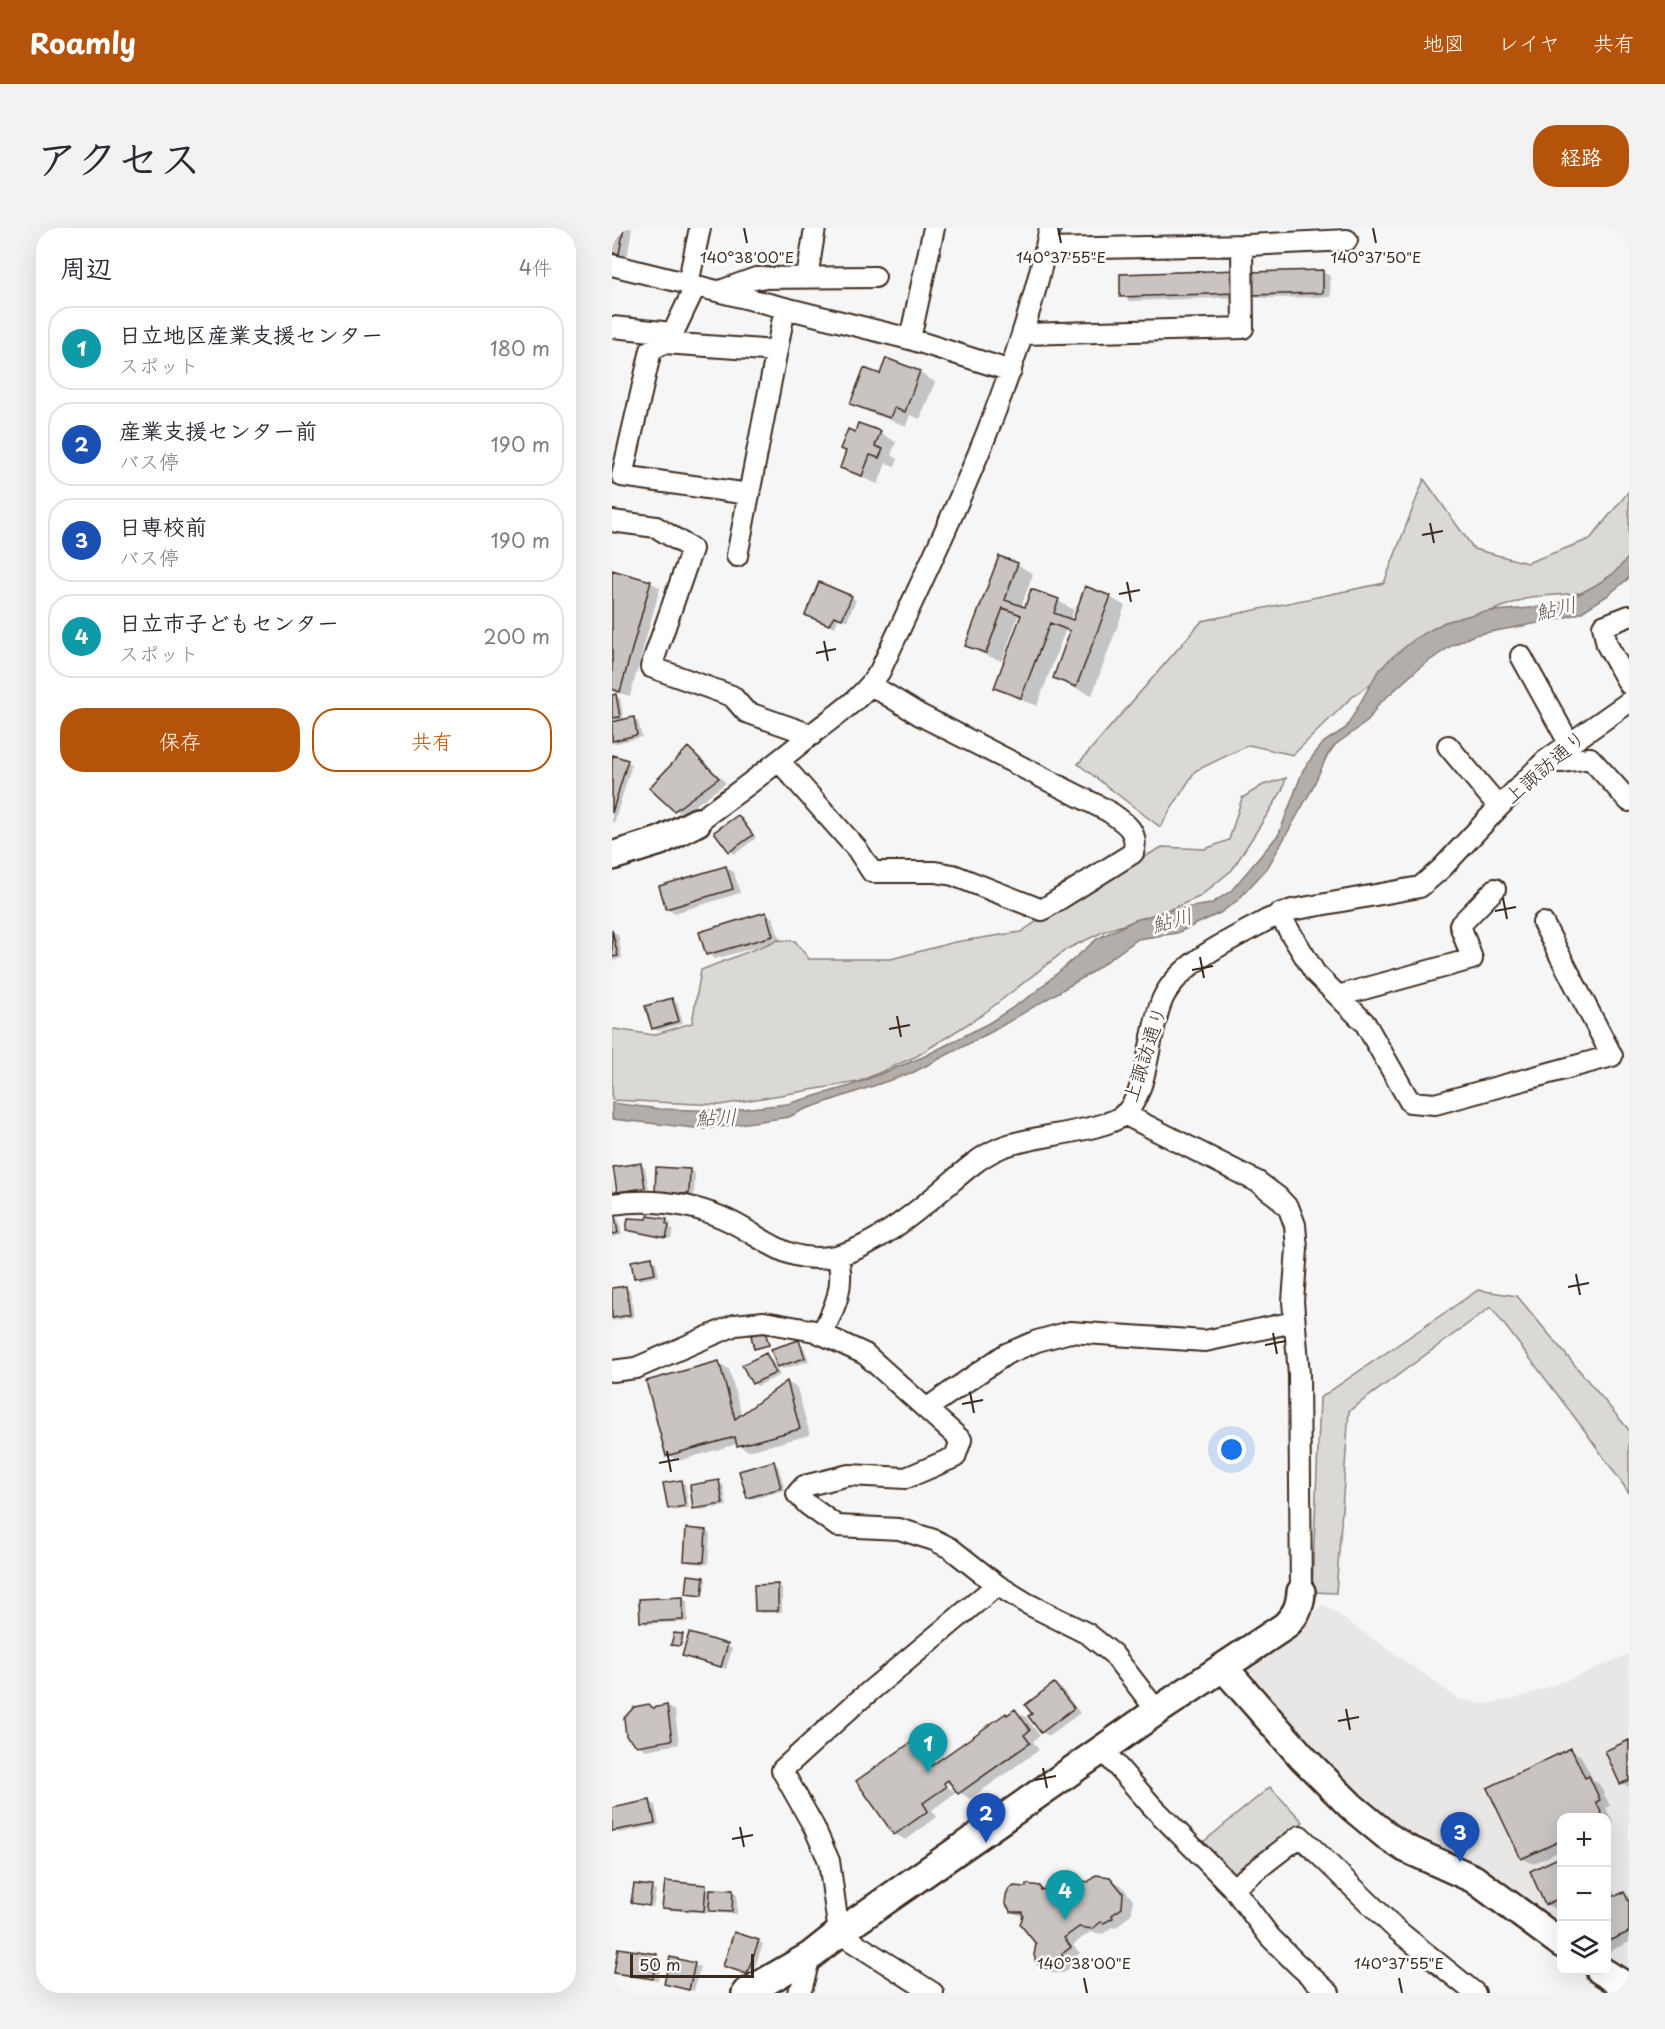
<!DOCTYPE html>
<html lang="ja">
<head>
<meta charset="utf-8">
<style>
	body { margin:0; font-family:"Playpen Sans","Klee One",sans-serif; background:#f2f2f3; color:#2b2b33 }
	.controls { position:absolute; right:18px; bottom:18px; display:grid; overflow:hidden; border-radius:12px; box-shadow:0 6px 24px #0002 }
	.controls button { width:54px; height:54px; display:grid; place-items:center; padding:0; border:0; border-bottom:2px solid #e1e1e2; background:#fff; color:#2b2b33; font:30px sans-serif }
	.scale { position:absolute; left:18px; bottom:15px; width:124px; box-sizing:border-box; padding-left:6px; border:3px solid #3b2a1e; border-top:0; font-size:16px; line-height:21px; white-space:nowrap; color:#3b2a1e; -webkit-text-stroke:4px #fff; paint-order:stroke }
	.you { position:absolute; left:620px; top:1222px; width:21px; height:21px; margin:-15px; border:4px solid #fff; border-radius:50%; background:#1a73e8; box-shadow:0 0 0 9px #1a73e833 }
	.badge { display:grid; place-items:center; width:39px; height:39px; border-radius:50%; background:#b45309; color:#fff; font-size:20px; font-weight:700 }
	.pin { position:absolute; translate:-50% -50px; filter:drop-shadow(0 2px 3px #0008) }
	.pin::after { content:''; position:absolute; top:32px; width:21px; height:18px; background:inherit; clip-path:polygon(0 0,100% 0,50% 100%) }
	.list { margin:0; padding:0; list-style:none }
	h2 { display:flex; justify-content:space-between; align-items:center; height:78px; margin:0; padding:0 24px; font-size:26px }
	h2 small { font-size:20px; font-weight:400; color:#7c7c81 }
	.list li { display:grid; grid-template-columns:39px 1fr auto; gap:18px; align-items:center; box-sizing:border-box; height:84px; margin:0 12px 12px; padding:0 12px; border:2px solid #e1e1e2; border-radius:24px }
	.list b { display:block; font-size:22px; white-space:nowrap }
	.list p { margin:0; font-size:20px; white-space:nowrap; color:#7c7c81 }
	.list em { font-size:20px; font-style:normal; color:#7c7c81 }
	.actions { display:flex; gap:12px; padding:18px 24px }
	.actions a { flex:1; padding:14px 0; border:2px solid #b45309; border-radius:24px; text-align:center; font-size:21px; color:#b45309 }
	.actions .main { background:#b45309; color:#fff }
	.icon { flex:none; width:33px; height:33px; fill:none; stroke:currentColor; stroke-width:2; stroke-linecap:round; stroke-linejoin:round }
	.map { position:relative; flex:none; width:1017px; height:1765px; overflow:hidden; border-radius:24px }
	header { display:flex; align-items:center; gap:36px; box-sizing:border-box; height:84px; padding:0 30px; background:#b45309; color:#fff }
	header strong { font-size:28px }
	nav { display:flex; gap:33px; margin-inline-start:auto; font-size:21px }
	.intro { display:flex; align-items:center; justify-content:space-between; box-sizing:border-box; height:144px; padding:0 36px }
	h1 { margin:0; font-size:42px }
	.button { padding:15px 27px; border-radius:24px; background:#b45309; color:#fff; font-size:21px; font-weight:700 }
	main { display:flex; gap:36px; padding:0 36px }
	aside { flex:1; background:#fff; border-radius:24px; box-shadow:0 6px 24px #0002 }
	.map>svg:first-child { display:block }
	.built { fill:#e9e7e6 }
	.green { fill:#dbd9d6; stroke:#8b827a; stroke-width:1.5 }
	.water { fill:#b4aeaa; stroke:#847972; stroke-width:1.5 }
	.shadow { fill:#0003; fill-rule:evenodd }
	.building { fill:#c9c3c1; stroke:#3b2a1e; stroke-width:1.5 }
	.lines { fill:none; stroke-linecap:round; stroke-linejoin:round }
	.street-casing { stroke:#3b2a1e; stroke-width:24 }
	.secondary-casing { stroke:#3b2a1e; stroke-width:32 }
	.street { stroke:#fff; stroke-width:20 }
	.secondary { stroke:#fff; stroke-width:27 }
	.ticks { fill:none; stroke:#3b2a1e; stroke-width:2 }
	.labels { text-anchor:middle; stroke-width:5; stroke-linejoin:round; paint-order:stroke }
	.street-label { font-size:20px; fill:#3b2a1e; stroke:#fff }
	.water-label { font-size:21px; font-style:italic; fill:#65584f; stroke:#fff }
	.ticks-label { font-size:15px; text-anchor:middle; fill:#3b2a1e; stroke:#fff; stroke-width:5; stroke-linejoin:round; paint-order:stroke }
</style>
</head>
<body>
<header>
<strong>Roamly</strong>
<nav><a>地図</a><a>レイヤ</a><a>共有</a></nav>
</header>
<div class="intro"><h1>アクセス</h1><a class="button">経路</a></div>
<main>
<aside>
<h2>周辺<small>4件</small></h2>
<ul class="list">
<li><span class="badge" style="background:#0f9aa8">1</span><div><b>日立地区産業支援センター</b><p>スポット</p></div><em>180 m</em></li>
<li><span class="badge" style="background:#1a4fb4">2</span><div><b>産業支援センター前</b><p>バス停</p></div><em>190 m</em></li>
<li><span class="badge" style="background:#1a4fb4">3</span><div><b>日専校前</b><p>バス停</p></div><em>190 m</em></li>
<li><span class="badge" style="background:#0f9aa8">4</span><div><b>日立市子どもセンター</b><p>スポット</p></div><em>200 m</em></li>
</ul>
<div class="actions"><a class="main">保存</a><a>共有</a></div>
</aside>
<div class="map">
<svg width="1017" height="1765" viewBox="0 0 1017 1765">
	<rect width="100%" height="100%" fill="#f7f6f6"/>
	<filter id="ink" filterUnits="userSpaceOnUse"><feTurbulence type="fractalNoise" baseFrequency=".0167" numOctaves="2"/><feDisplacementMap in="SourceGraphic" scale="12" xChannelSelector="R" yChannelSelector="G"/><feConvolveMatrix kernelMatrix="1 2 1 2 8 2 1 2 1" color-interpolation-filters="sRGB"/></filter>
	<g filter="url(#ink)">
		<path class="built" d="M 711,1376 L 847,1471 L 871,1476 L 903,1471 L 958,1451 L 1017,1426 L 1017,1745 L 995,1733 L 994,1590 L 950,1590 L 949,1700 L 789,1607 L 688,1510 L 630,1442 L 673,1410 Z"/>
		<path class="green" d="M 812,251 L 862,321 L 915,335 L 978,311 L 1017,263 L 1017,346 L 981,364 L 918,369 L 837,398 L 739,470 L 681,527 L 637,517 L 583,543 L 548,599 L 466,536 L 590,393 L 772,355 Z
			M 674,550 L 670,563 L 620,642 L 587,669 L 564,679 L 493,703 L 455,721 L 370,787 L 305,828 L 246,854 L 108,877 L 0,872 L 0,803 L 3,801 L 41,807 L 80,795 L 89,742 L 166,712 L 183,713 L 197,731 L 279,731 L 343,714 L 409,704 L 463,667 L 550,619 L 593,621 L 617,612 L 630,570 L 651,557 Z
			M 866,1062 L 905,1068 L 1017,1202 L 1017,1265 L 973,1203 L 879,1079 L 737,1183 L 724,1365 L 700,1364 L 708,1170 Z
			M 658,1559 L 691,1594 L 621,1650 L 590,1615 Z"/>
		<path class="water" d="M 1017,329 L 1017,350 L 995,368 L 968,385 L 947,391 L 862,407 L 839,418 L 807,440 L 766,477 L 756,493 L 723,517 L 715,528 L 699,563 L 656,639 L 626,672 L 608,685 L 565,705 L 526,711 L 477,746 L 381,803 L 302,844 L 191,882 L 177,889 L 92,901 L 0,891 L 0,875 L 48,881 L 112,883 L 175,876 L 238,858 L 311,829 L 377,795 L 420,767 L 485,711 L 523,692 L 560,682 L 599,676 L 619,663 L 667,606 L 691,542 L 701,528 L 712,514 L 734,500 L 765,445 L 778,431 L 804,410 L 833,394 L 870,384 L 930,379 L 952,374 L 984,357 L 1001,346 Z"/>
		<path class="shadow" d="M 0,0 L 20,0 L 15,30 L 0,27 Z
			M 625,44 L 634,69 L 517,73 L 510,68 Z
			M 711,44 L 718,48 L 719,69 L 646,70 L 638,66 Z
			M 275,132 L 308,145 L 323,154 L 308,191 L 298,187 L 294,198 L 256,184 L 240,175 L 269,148 Z
			M 268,205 L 284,214 L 279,227 L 286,231 L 283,238 L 274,235 L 266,256 L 246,248 L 230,239 L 244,206 Z
			M 388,330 L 406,337 L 421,346 L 409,379 L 414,381 L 446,373 L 462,382 L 458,393 L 462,394 L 498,369 L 513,378 L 480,467 L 458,458 L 442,449 L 459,405 L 453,403 L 425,478 L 399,468 L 383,459 L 410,389 L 406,388 L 390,433 L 370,426 L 355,417 Z
			M 0,344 L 38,354 L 48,360 L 18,468 L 0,463 Z
			M 239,369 L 244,372 L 235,393 L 227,389 L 223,399 L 200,389 Z
			M 0,468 L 8,470 L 12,493 L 22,491 L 26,494 L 30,509 L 0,516 Z
			M 76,521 L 83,525 L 114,555 L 71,586 L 63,582 Z
			M 2,529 L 20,536 L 2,595 L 0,594 L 0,536 Z
			M 126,589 L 131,591 L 144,610 L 123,626 L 118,623 Z
			M 114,640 L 122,644 L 128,665 L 63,685 L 55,680 Z
			M 154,686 L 161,690 L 168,712 L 103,731 L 96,726 Z
			M 0,703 L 6,706 L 10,730 L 0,733 Z
			M 60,771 L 65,774 L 71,795 L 46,803 L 41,800 Z
			M 29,937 L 33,940 L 37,962 L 11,965 L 6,963 Z
			M 45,941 L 78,942 L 83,945 L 82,968 L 49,967 Z
			M 0,949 L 2,969 L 0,969 Z
			M 2,989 L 7,992 L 10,1007 L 0,1009 L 0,990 Z
			M 55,993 L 59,995 L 58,1000 L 61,1002 L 59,1011 L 20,1004 L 15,1001 Z
			M 39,1031 L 44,1034 L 47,1048 L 28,1052 L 23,1049 Z
			M 13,1060 L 18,1063 L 22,1089 L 0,1093 L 0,1062 Z
			M 153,1104 L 158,1118 L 145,1121 L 144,1120 Z
			M 186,1114 L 191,1117 L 197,1133 L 171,1141 L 166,1138 Z
			M 154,1127 L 159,1130 L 168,1147 L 146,1158 L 141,1155 Z
			M 107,1135 L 117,1141 L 130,1188 L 175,1154 L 185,1160 L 198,1207 L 136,1223 L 125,1216 L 66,1233 L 55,1227 Z
			M 161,1235 L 166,1238 L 173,1262 L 141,1271 L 136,1269 Z
			M 68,1254 L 73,1256 L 77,1280 L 62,1283 L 57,1280 Z
			M 107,1254 L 111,1257 L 115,1278 L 88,1282 L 83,1280 Z
			M 93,1303 L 98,1306 L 96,1336 L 78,1335 L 73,1332 Z
			M 92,1351 L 94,1352 L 91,1368 L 77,1366 Z
			M 165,1357 L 170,1360 L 170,1384 L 149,1385 L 144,1382 Z
			M 70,1371 L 75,1373 L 76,1394 L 34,1396 L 29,1393 Z
			M 70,1408 L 72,1409 L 70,1418 L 62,1417 Z
			M 115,1418 L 120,1421 L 114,1441 L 77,1430 Z
			M 443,1457 L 450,1461 L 468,1485 L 437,1508 L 430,1504 Z
			M 55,1478 L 63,1483 L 67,1516 L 34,1522 L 26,1517 L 42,1481 Z
			M 403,1483 L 414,1489 L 428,1508 L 421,1513 L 427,1522 L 358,1571 L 346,1563 L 320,1582 L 325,1589 L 294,1612 L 283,1606 L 301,1515 L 312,1521 L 323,1537 ZM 326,1550 L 344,1560 L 344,1564 L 324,1553 Z
			M 1017,1514 L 1017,1559 L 1009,1554 Z
			M 959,1522 L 969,1528 L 981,1552 L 987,1556 L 998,1578 L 994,1580 L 1002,1597 L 994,1601 L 994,1590 L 950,1590 L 950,1622 L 921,1636 L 910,1630 Z
			M 38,1574 L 43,1577 L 47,1597 L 7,1605 L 2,1602 L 0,1581 Z
			M 950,1630 L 950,1680 L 945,1682 L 934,1676 Z
			M 994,1649 L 1004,1669 L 1012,1665 L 1017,1668 L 1017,1714 L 998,1723 L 994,1721 Z
			M 498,1651 L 509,1657 L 521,1672 L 520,1685 L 504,1700 L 500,1699 L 491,1706 L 478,1704 L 461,1717 L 468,1725 L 460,1732 L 461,1738 L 451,1745 L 441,1745 L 430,1739 L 426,1716 L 412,1690 L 400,1683 L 428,1660 L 445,1669 L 450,1675 Z
			M 54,1655 L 121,1664 L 125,1666 L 125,1686 L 104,1685 L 97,1681 L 96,1685 L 57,1682 L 52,1679 Z
			M 39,1660 L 44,1663 L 41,1679 L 25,1677 L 20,1674 Z
			M 146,1713 L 151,1716 L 140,1747 L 117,1740 Z
			M 8,1722 L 45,1728 L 50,1731 L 46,1753 L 9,1747 L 4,1744 Z
			M 59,1731 L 88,1739 L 82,1763 L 54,1755 Z"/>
		<path class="building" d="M 0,0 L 12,0 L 7,26 L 0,25 Z
			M 626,42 L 626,65 L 508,69 L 508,46 Z
			M 711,42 L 711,65 L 637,67 L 636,44 Z
			M 274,130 L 308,143 L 293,184 L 282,180 L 278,190 L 238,176 L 252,140 L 268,146 Z
			M 246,195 L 269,203 L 263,218 L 271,221 L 267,230 L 258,227 L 250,248 L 228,240 L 234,223 L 228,221 L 236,201 L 243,204 Z
			M 387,328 L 406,335 L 393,372 L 413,379 L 419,361 L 447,371 L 442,385 L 461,392 L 473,358 L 499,368 L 464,459 L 441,450 L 458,403 L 438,395 L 409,470 L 382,460 L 409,387 L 391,380 L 374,425 L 353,418 Z
			M 0,342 L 39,353 L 8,464 L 0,461 Z
			M 207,354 L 240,368 L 230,391 L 222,388 L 217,397 L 193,387 Z
			M 4,466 L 8,489 L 0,490 L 0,467 Z
			M 22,489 L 25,507 L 0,513 L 0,494 Z
			M 76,519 L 107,550 L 62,583 L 37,560 Z
			M 1,527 L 16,532 L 0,585 L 0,531 Z
			M 126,587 L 141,607 L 117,624 L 102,604 Z
			M 114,638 L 121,661 L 54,681 L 47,658 Z
			M 154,684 L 161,708 L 94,727 L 87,704 Z
			M 0,702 L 6,728 L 0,729 Z
			M 60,770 L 67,793 L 40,801 L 33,778 Z
			M 29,935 L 33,960 L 5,964 L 1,939 Z
			M 44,939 L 78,941 L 77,966 L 43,965 Z
			M 0,988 L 3,988 L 6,1005 L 0,1006 Z
			M 36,988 L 55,991 L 54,996 L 57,998 L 54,1010 L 14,1002 L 16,990 L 35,991 Z
			M 40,1029 L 43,1046 L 22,1050 L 19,1033 Z
			M 14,1058 L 18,1087 L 0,1090 L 0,1060 Z
			M 153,1103 L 157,1117 L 142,1121 L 139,1107 Z
			M 187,1112 L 193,1130 L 165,1139 L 159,1121 Z
			M 154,1125 L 164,1145 L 140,1156 L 130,1137 Z
			M 107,1133 L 123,1191 L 175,1153 L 188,1201 L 125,1218 L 123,1209 L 54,1228 L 34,1153 Z
			M 162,1233 L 169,1260 L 135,1270 L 127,1243 Z
			M 69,1252 L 73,1278 L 56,1281 L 51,1255 Z
			M 107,1252 L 111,1276 L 81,1281 L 78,1257 Z
			M 74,1300 L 94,1302 L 92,1334 L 72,1333 Z
			M 76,1347 L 92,1349 L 90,1368 L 74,1366 Z
			M 166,1356 L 166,1383 L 143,1383 L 142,1357 Z
			M 71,1369 L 71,1392 L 28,1394 L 27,1371 Z
			M 62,1405 L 71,1406 L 68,1418 L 59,1417 Z
			M 77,1405 L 116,1416 L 109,1439 L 70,1428 Z
			M 442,1455 L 462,1480 L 429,1505 L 416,1488 L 420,1486 L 413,1477 Z
			M 37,1476 L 41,1480 L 55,1477 L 60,1512 L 25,1518 L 14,1508 L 12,1490 L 22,1479 Z
			M 403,1481 L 418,1502 L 412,1507 L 418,1515 L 346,1566 L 336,1552 L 332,1555 L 334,1559 L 311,1575 L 316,1583 L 282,1607 L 244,1553 L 301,1513 L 319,1538 L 394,1485 L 395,1487 Z
			M 1017,1512 L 1017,1552 L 1008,1556 L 993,1523 Z
			M 959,1520 L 973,1550 L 977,1548 L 988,1572 L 984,1574 L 992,1590 L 950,1590 L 950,1612 L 909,1631 L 875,1560 Z
			M 38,1572 L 43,1595 L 0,1603 L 0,1580 Z
			M 950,1628 L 950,1669 L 933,1677 L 918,1643 Z
			M 484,1647 L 498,1649 L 511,1665 L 510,1680 L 500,1687 L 501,1690 L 492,1695 L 489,1694 L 480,1701 L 467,1699 L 452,1710 L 459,1719 L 450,1726 L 451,1732 L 440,1740 L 429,1740 L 424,1734 L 422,1727 L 424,1716 L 408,1696 L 411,1688 L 410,1684 L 399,1684 L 393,1675 L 394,1668 L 397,1661 L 402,1658 L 414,1659 L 414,1656 L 428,1658 L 429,1662 L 435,1661 L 443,1671 L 444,1679 L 472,1653 L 476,1654 Z
			M 53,1653 L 94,1657 L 92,1683 L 50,1680 Z
			M 22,1656 L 40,1658 L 37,1678 L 19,1675 Z
			M 98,1661 L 121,1662 L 120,1684 L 97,1683 Z
			M 994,1664 L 997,1670 L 1012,1664 L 1017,1674 L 1017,1704 L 994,1714 Z
			M 122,1704 L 147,1712 L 135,1746 L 111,1738 Z
			M 6,1720 L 45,1726 L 41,1751 L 2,1745 Z
			M 58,1729 L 83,1735 L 77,1762 L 52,1756 Z"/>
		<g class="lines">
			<defs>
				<path id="street" d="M 434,21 L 636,17 L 735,12
					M 0,37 L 298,111 L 399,143
					M 195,50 L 203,0
					M 76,56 L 88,0
					M 108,63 L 144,50 L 263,49
					M 0,99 L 61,105 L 83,59
					M 412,106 L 631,100 L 630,17
					M 298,111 L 322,0
					M 137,266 L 10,248 L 39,122 L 52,115 L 165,123
					M 0,293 L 44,299 L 80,321 L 39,439 L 120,468 L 134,484 L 200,507
					M 125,328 L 173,80
					M 1017,388 L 991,398 L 995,417 L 1017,456
					M 909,428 L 957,515
					M 836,518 L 887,579
					M 933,533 L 949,534 L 978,530 L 1017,573
					M 168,534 L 245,621 L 260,644 L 323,644 L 341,647 L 430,682 L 521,625 C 528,603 512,594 496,583 L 308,487 L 259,457
					M 85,594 C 126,565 166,534 205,502 C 228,484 253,468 268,443 C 335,299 406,157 438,0
					M 667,686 L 703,745 L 753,795 L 798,874 L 823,876 L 1000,828 L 931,695
					M 726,768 L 860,731 L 848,697 L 883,661
					M 512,886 L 646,954 L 666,969 L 677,981 L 683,997 L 685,1021 L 681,1073 L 687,1147 L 689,1364
					M 0,976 C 37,971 76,975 111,990 C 151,1007 173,1038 223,1028 C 260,1020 302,986 330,962 C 349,946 365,930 388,920 C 417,907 495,904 514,885 C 538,859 536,802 551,770 C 569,733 621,711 655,692 L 680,682 L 808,659 L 829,641 L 887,579 L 933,533 L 1017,474
					M 209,1106 C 223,1081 234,1056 225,1028
					M 0,1143 L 24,1140 L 123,1097 L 152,1094 L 203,1103 L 253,1126 L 349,1212 L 343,1229 L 294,1250 L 237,1247 L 192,1258 L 185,1266 L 196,1277 L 225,1298 L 287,1301 L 322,1312 L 338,1320 L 385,1357 L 414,1375 L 476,1406 L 501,1426 L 545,1483
					M 314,1181 L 394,1126 L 425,1113 L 458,1104 L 593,1113 L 682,1094
					M 490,1521 L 540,1578 L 621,1660 L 658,1709 L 685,1736 L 717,1765
					M 621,1660 L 688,1608 L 785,1702 L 863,1765
					M 186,1765 L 190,1759 L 198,1728
					M 321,1765 L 227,1705 L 217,1633 L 202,1599 L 170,1542 L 245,1474 L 385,1357"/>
				<path id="secondary" d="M 0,628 L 48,613 L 85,594
					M 612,1440 L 691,1530 L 740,1579 L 775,1608 L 793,1620 L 862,1651 L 950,1716
					M 988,1742 L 1017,1760
					M 134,1765 L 198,1728 L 227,1705 L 545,1483 L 673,1398 C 684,1387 688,1379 689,1364"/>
			</defs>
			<use href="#street" class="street-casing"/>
			<use href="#secondary" class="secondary-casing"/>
			<use href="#street" class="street"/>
			<use href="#secondary" class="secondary"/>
		</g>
	</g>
	<path class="ticks" d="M 132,0 L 135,15M 446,0 L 449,15M 761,0 L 764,15M 818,295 L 822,315M 810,307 L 831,303M 515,354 L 519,374M 507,366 L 528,362M 212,413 L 216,433M 204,425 L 224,421M 891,670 L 895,691M 883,683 L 904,679M 588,729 L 592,750M 580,742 L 601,738M 285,788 L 289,809M 277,801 L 298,797M 964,1046 L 968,1067M 956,1059 L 977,1055M 661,1105 L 665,1126M 653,1117 L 674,1113M 358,1164 L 362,1185M 350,1176 L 371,1172M 55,1223 L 59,1244M 47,1235 L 67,1231M 734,1481 L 738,1502M 726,1493 L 747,1489M 431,1540 L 435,1560M 423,1552 L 444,1548M 128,1599 L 132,1619M 120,1611 L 141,1607M 472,1750 L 475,1765M 787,1750 L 790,1765"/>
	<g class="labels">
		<g class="street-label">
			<text transform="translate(933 539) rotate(-41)" y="7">上諏訪通り</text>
			<text transform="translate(533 826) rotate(-72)" y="7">上諏訪通り</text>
		</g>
		<g class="water-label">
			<text transform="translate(944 381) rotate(-13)" y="7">鮎川</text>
			<text transform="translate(560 693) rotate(-15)" y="7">鮎川</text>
			<text transform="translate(104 890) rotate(-2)" y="7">鮎川</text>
		</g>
	</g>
	<g class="ticks-label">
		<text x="135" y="35">140°38'00"E</text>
		<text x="449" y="35">140°37'55"E</text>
		<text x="764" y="35">140°37'50"E</text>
		<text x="472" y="1741">140°38'00"E</text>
		<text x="787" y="1741">140°37'55"E</text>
	</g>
</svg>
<div class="controls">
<button>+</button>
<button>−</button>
<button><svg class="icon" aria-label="layers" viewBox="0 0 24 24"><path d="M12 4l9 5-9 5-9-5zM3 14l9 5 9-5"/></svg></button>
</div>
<div class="scale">50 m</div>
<div class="you"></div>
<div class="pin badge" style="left:316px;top:1545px;background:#0f9aa8">1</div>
<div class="pin badge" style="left:374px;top:1615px;background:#1a4fb4">2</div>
<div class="pin badge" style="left:848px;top:1634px;background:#1a4fb4">3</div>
<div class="pin badge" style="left:453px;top:1692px;background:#0f9aa8">4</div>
</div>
</main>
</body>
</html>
